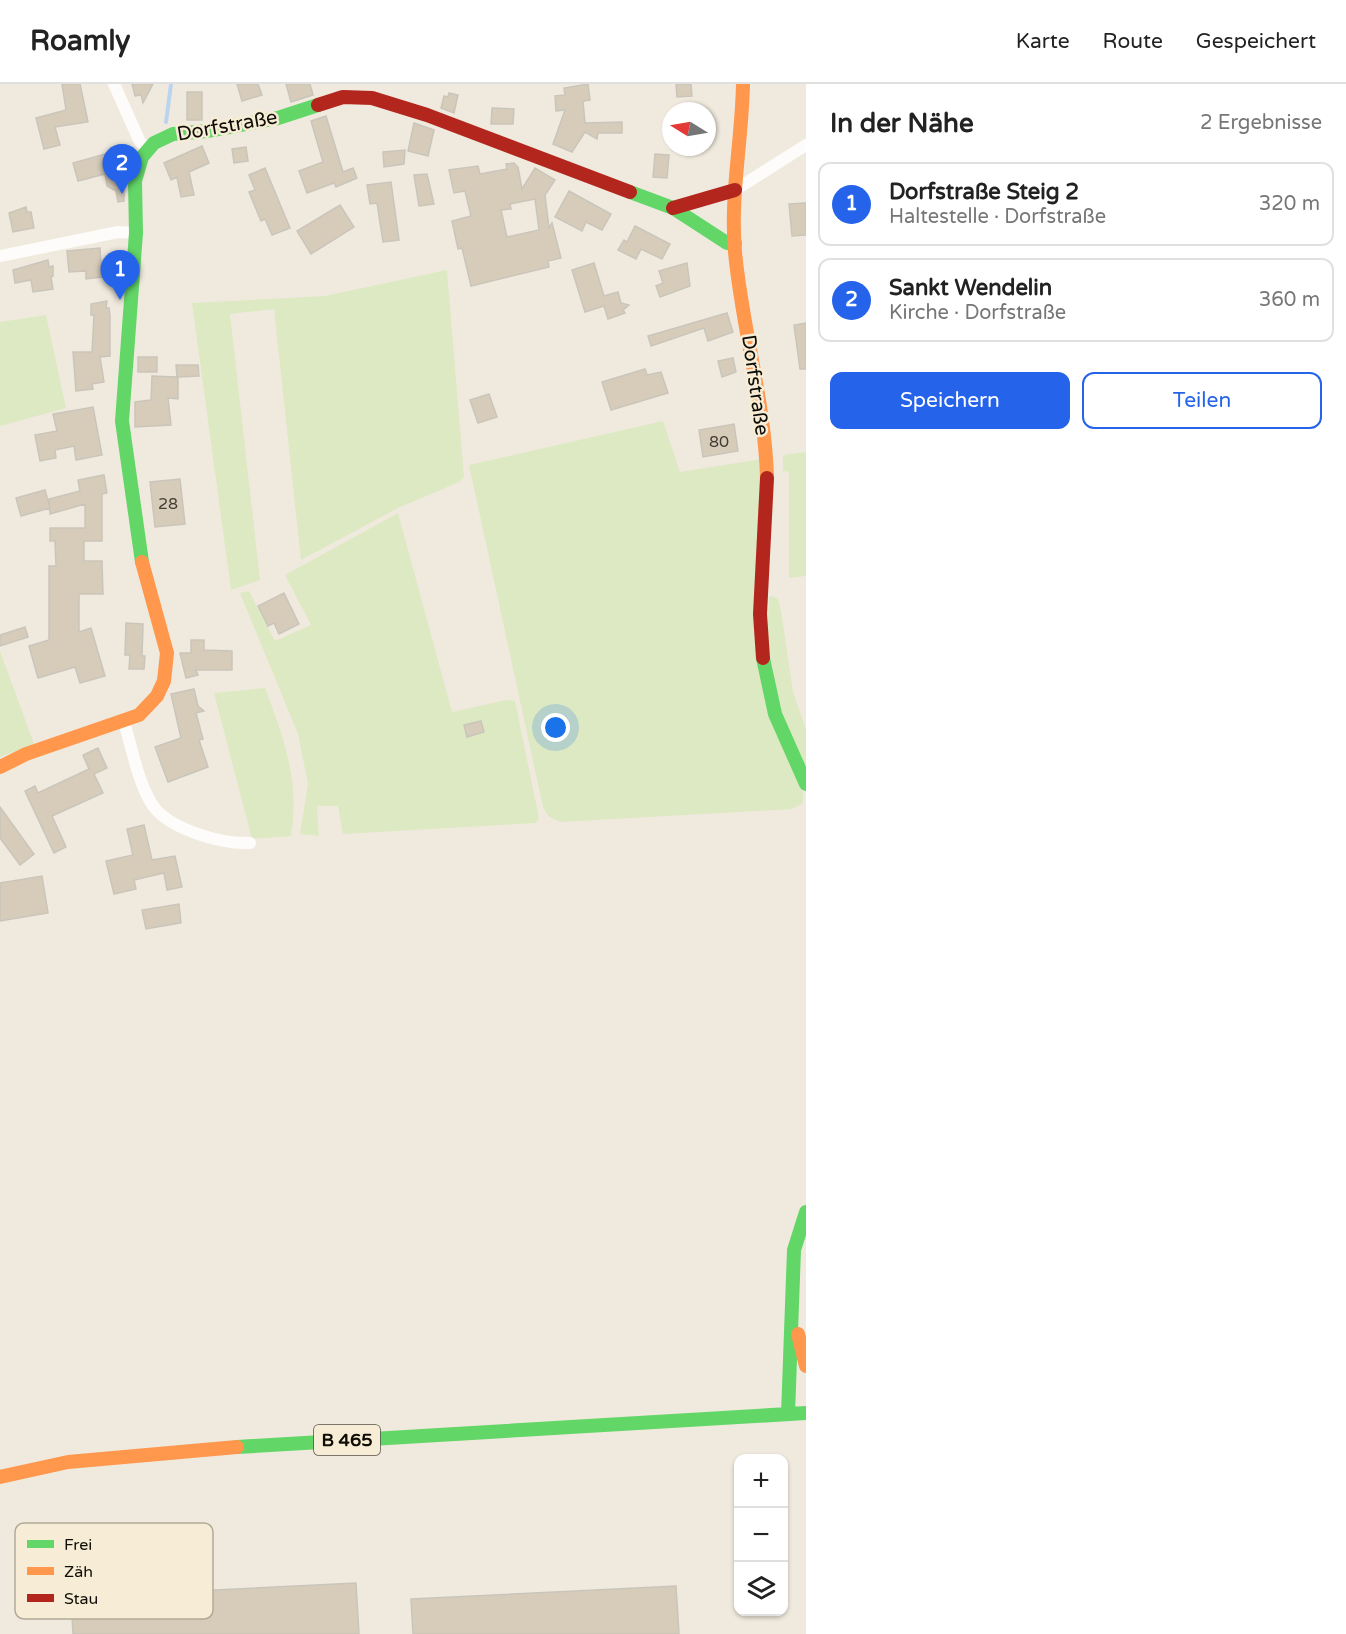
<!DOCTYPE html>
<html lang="de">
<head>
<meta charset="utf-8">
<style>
	body { margin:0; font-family:"Varela Round",sans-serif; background:#f2f2f2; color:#222 }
	.controls { position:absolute; right:18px; bottom:18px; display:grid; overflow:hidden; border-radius:12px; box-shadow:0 2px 4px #0004 }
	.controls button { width:54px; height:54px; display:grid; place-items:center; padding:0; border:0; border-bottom:2px solid #e0e0e0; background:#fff; color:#222; font:30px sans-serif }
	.compass { position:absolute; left:662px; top:18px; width:54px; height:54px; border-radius:50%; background:#fff; box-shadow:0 2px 4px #0004; rotate:281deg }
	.you { position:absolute; left:556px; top:644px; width:21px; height:21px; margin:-15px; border:4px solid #fff; border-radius:50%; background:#1a73e8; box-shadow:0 0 0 9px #1a73e833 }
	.badge { display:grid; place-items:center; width:39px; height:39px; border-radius:50%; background:#2563eb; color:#fff; font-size:20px; font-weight:700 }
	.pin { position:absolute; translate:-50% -50px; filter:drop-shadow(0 2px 3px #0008) }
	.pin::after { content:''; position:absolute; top:32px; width:21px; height:18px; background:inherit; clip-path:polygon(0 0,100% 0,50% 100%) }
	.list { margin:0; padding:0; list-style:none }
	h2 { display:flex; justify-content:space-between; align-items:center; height:78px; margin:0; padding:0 24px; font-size:26px }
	h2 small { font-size:20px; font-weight:400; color:#767676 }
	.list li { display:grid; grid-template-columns:39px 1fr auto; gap:18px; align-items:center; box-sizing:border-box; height:84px; margin:0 12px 12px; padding:0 12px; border:2px solid #e0e0e0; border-radius:12px }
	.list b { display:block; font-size:22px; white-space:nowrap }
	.list p { margin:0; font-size:20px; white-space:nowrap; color:#767676 }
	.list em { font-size:20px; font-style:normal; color:#767676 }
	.actions { display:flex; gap:12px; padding:18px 24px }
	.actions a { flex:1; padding:14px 0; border:2px solid #2563eb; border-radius:12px; text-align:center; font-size:21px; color:#2563eb }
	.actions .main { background:#2563eb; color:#fff }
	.icon { flex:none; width:33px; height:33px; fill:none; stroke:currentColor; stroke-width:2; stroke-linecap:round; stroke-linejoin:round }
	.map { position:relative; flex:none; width:806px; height:1550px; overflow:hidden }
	header { display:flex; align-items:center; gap:36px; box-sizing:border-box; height:84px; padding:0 30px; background:#fff; border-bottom:2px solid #e0e0e0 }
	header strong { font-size:28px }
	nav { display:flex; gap:33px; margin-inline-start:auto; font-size:21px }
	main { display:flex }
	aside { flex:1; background:#fff }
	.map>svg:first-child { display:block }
	.green { fill:#dde9c2 }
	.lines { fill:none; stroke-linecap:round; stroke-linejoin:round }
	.stream { stroke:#bcd3f0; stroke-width:4 }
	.building { fill:#d7ccba; stroke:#cac5bb; stroke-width:1.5; fill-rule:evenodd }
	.street { stroke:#fdfcfa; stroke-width:12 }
	.fast { stroke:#63d668; stroke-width:14 }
	.slow { stroke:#ff974d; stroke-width:14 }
	.jam { stroke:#b3261e; stroke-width:14 }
	.labels { text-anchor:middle; stroke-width:5; stroke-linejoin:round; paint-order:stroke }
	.number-label { font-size:16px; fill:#423d33 }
	.shield { fill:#f7edd7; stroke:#555045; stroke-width:1.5 }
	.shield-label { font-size:18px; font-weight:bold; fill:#100d06 }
	.street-label { font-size:20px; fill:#100d06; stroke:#f7edd7 }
	.key { fill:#f7edd7; stroke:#b2aa98; stroke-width:1.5 }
	.key-label { font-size:16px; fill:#100d06 }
</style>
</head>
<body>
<header>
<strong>Roamly</strong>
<nav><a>Karte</a><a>Route</a><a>Gespeichert</a></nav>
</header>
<main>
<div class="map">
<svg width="806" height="1550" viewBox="0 0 806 1550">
	<rect width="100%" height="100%" fill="#f0eade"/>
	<path class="green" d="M 447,186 L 464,393 L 459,398 L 398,424 L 301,476 L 274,225 L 230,230 L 260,496 L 231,506 L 192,219 L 325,212 Z
		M 46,231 L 66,324 L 0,342 L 0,238 Z
		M 663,337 L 680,388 L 762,375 L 754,530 L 804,713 L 802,720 L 792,725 L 560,738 L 548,732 L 543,723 L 469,381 Z
		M 806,368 L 806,492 L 789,494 L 789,388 L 783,387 L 783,371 Z
		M 398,429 L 452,628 L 506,616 L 515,617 L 539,734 L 536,739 L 343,750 L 338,722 L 317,722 L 319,752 L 300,750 L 308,700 L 298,650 L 240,509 L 249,507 L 275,557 L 311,541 L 285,491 Z
		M 772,512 L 778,515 L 781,527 L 793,608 L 806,645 L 806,688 L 781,629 L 767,552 L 769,513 Z
		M 0,567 L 34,660 L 0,673 Z
		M 265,604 C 284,654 300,698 291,752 L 252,755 L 214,609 Z"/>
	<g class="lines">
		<path class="stream" d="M 166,38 L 171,0"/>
	</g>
	<path class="building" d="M 62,0 L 80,0 L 88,38 L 55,43 L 60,61 L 44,65 L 36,34 L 66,26 Z
		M 132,0 L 153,0 L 143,19 L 141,11 L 135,12 Z
		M 237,0 L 258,0 L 262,11 L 242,17 Z
		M 286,0 L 310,0 L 313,11 L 291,18 Z
		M 588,0 L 590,16 L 583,17 L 585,39 L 622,38 L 622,49 L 598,49 L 597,55 L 585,48 L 572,68 L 553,60 L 565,26 L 556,27 L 555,12 L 565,11 L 564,4 Z
		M 676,0 L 691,0 L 692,12 L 677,13 Z
		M 187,8 L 202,8 L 202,36 L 187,36 Z
		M 449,9 L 458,11 L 454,29 L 441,24 L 444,12 L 448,13 Z
		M 492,24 L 514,25 L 513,40 L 491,40 Z
		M 326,32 L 343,88 L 353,84 L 357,94 L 336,103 L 334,99 L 307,109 L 299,87 L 323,78 L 311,37 Z
		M 414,39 L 434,46 L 428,72 L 408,67 Z
		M 202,62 L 209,79 L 189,88 L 194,111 L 181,113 L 177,93 L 171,96 L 164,79 Z
		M 246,63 L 248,77 L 234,79 L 232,65 Z
		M 127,64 L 130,76 L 127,83 L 124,84 L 124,117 L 118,118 L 116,107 L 107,102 L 105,90 L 78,97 L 73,79 Z
		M 405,66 L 404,80 L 384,83 L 383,68 Z
		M 655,70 L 669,71 L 667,94 L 653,93 Z
		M 514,79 L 518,83 L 522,105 L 535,84 L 555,96 L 545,111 L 549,144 L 552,139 L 561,174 L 548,177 L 549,183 L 471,202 L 462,164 L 458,165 L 452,137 L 471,132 L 465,107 L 454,109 L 449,86 L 478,82 L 480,90 L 507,85 L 506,80 ZM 535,115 L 539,146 L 507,153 L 501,126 L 511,125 L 510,120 Z
		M 265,84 L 290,144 L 272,151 L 265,135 L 261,137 L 249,108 L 255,106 L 249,91 Z
		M 427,90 L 434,120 L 419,122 L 414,91 Z
		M 391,98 L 399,156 L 383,158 L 377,119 L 370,120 L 367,101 Z
		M 569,107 L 611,130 L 602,146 L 586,138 L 582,147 L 555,133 Z
		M 806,119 L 806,151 L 792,152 L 789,120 Z
		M 340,121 L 354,143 L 311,170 L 297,147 Z
		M 26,123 L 27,128 L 31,128 L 34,144 L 13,148 L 9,129 Z
		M 635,142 L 670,160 L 662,175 L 641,165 L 636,175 L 618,166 L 624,156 L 627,158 Z
		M 100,164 L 102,193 L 86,195 L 86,187 L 69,188 L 67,167 Z
		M 48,176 L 49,183 L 53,182 L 53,192 L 51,193 L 53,205 L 33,208 L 31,196 L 15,199 L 13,186 Z
		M 594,179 L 604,212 L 618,208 L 621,219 L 629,221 L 623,226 L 625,229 L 608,235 L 604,222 L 585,228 L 572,186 Z
		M 687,179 L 690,202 L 660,213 L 656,202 L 663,199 L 659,187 Z
		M 107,217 L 106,224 L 109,224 L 110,232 L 110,272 L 100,273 L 104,298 L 92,300 L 93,305 L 76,307 L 73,268 L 92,268 L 94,231 L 91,231 L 91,220 Z
		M 727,229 L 733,248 L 708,257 L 704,244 L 651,262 L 648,252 Z
		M 806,239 L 806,285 L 800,285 L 794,241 Z
		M 138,273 L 157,273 L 157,288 L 138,288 Z
		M 733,274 L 736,288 L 722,293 L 718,277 Z
		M 176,281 L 198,281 L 199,292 L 178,293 L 178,315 L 168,314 L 171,341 L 135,343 L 135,318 L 151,316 L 152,292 L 177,293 Z
		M 645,285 L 647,291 L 661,288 L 668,309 L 611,326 L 602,298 Z
		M 489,310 L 497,333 L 478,339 L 470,316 Z
		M 93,323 L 102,371 L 76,376 L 74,362 L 55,366 L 56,374 L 40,377 L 35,351 L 57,347 L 53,330 Z
		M 734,340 L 738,367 L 703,373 L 699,346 Z
		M 104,391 L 107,409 L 102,410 L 102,457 L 84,457 L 84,477 L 102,477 L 103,510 L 79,510 L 79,548 L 91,544 L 105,592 L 80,599 L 75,583 L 38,594 L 29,562 L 49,556 L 49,482 L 56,482 L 55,457 L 50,457 L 50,444 L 85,444 L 85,420 L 50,430 L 49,415 L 80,407 L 78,396 Z
		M 180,395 L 185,440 L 155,443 L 150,398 Z
		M 45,406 L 50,424 L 21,432 L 16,414 Z
		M 284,509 L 299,540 L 279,550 L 274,539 L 268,542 L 258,522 Z
		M 126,539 L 143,540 L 142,572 L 145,572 L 144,585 L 129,585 L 130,571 L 125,571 Z
		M 25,543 L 28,553 L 0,562 L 0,551 Z
		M 191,556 L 204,556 L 204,566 L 232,567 L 232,586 L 196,586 L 198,591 L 186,594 L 180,569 L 191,569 Z
		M 194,605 L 198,622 L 204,627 L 196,629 L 203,655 L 199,656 L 208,683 L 168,698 L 155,663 L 181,654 L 171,610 Z
		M 481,637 L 484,648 L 467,653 L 464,641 Z
		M 98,664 L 107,684 L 94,690 L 103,709 L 52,732 L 66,763 L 54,769 L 25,707 L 35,702 L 38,709 L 89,685 L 83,671 Z
		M 0,723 L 34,770 L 20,781 L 0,754 Z
		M 144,741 L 152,776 L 175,772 L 182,803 L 167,806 L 164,789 L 134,796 L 136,805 L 114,810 L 106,777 L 133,771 L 127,745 Z
		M 42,792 L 48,829 L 0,837 L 0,799 Z
		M 179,820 L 181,839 L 146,845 L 142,826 Z
		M 356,1499 L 359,1550 L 73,1550 L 71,1513 Z
		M 676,1502 L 679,1550 L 413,1550 L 411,1515 Z"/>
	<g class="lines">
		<path class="street" d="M 114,0 L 140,58 L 147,65
			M 735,106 L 806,61
			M 0,172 L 118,148 L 136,149
			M 124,638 C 132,664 137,694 150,717 C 165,745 221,760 250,759"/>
		<path class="fast" d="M 630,108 L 673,124 L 727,159 L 735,159
			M 142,478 L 122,337 L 136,149 L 135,97 L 142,73 L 154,59 L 173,50 L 207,47 L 278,34 L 318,21
			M 763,574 L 775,630 L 806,700
			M 788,1330 L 794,1166 L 806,1128
			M 237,1363 L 806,1329"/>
		<path class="slow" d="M 743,0 C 742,57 730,111 735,168 C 742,244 765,318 767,394
			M 0,683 L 26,670 L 139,631 L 157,612 L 164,597 L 167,569 L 142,478
			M 798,1250 L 806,1282
			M 0,1393 L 68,1378 L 237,1363"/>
		<path class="jam" d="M 318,21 L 343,13 L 372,14 L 427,31 L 630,108
			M 673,124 L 735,106
			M 763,574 L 760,530 L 767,394"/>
	</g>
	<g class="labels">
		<g class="number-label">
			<text x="719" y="363">80</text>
			<text x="168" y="425">28</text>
		</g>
		<rect class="shield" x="314" y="1341" width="66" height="30" rx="4.5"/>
		<g class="shield-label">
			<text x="347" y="1362">B 465</text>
		</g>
		<g class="street-label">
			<text transform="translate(227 41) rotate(-10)" y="7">Dorfstraße</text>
			<text transform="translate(756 301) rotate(82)" y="7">Dorfstraße</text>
		</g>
	</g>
	<rect x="15" y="1439" width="198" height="96" rx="9" class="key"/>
	<rect x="27" y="1456" width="27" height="8" fill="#63d668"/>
	<rect x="27" y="1483" width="27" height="8" fill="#ff974d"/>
	<rect x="27" y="1510" width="27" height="8" fill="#b3261e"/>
	<g class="key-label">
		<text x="64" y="1466">Frei</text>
		<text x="64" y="1493">Zäh</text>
		<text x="64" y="1520">Stau</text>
	</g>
</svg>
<div class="controls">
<button>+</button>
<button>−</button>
<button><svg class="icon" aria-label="layers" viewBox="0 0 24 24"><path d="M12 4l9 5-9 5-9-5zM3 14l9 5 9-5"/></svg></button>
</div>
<svg class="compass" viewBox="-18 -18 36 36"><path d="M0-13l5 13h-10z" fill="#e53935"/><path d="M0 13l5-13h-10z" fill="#767676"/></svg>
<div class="you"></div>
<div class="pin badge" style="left:120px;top:216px">1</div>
<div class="pin badge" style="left:122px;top:110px">2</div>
</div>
<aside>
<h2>In der Nähe<small>2 Ergebnisse</small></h2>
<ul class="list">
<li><span class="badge">1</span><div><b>Dorfstraße Steig 2</b><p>Haltestelle · Dorfstraße</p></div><em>320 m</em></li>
<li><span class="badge">2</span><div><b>Sankt Wendelin</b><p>Kirche · Dorfstraße</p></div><em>360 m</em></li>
</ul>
<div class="actions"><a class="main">Speichern</a><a>Teilen</a></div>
</aside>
</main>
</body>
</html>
